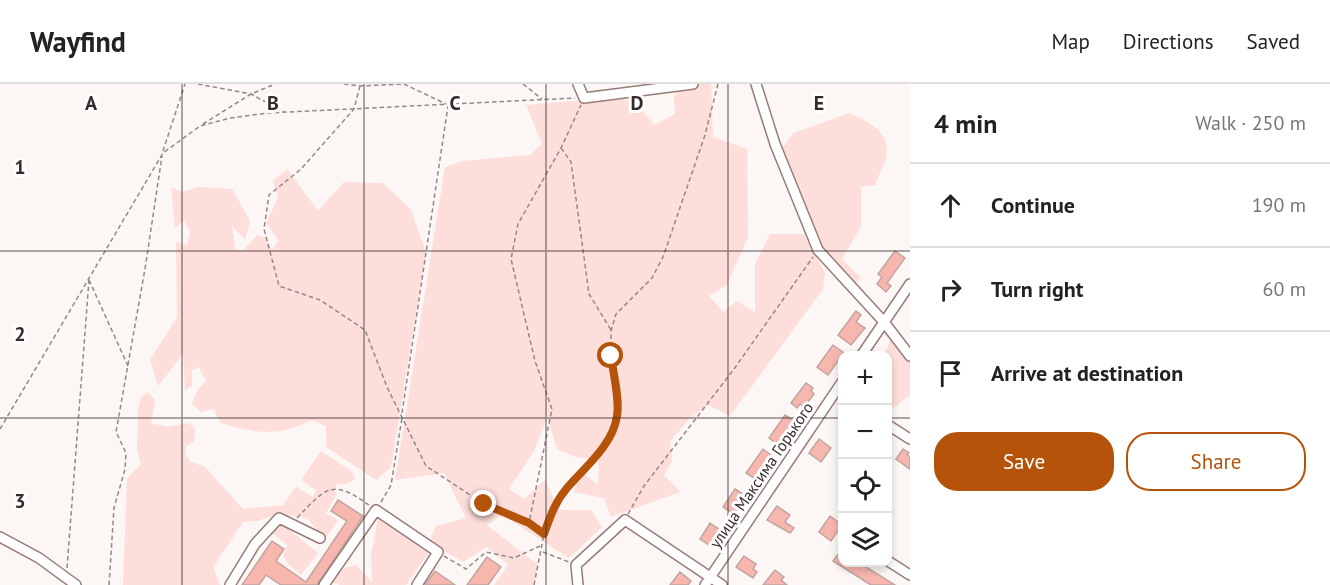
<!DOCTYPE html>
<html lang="en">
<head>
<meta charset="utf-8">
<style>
	body { margin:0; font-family:"PT Sans",sans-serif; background:#f2f2f2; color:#222 }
	.controls { position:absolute; right:18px; bottom:18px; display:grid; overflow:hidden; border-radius:12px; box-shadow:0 3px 9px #0003 }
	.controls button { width:54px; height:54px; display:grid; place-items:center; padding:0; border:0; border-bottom:2px solid #e0e0e0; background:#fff; color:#222; font:30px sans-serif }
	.stop { position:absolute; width:18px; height:18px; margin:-14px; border:4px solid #b45309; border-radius:50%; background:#fff }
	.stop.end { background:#b45309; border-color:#fff; box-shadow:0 2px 6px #0008 }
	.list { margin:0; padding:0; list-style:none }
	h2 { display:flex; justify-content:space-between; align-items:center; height:78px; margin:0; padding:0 24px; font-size:26px }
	h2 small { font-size:20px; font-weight:400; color:#767676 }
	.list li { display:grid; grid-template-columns:39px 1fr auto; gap:18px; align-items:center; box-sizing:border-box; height:84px; padding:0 24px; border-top:2px solid #e0e0e0 }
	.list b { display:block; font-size:22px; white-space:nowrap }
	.list em { font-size:20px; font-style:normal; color:#767676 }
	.actions { display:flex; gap:12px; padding:18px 24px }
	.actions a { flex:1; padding:14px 0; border:2px solid #b45309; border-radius:24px; text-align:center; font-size:21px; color:#b45309 }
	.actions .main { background:#b45309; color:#fff }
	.icon { flex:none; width:33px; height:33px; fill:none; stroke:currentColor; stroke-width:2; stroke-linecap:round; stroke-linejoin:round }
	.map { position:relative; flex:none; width:910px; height:501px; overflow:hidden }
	header { display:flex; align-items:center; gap:36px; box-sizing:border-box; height:84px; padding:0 30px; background:#fff; border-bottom:2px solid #e0e0e0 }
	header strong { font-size:28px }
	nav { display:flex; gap:33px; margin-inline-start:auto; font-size:21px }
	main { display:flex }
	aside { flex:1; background:#fff }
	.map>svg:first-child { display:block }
	.green { fill:#fddeda }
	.building { fill:#f7b6ae; stroke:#c1a5a1; stroke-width:1.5 }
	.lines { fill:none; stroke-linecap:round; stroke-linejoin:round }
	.minor-casing { stroke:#977c78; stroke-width:12 }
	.path { stroke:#928987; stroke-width:1.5; stroke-dasharray:4.5 3; stroke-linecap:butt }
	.minor { stroke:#fff; stroke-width:9 }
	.route { stroke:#b45309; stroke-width:8 }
	.grid { fill:none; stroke:#362b29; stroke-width:1.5; stroke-opacity:0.55 }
	.labels { text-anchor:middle; stroke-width:6; stroke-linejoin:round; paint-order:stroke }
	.street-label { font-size:16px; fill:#362b29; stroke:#fff }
	.grid-label { font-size:20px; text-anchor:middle; font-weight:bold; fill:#362b29; stroke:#fff; stroke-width:6; stroke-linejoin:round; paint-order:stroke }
</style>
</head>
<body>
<header>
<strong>Wayfind</strong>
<nav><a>Map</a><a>Directions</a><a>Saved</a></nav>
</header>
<main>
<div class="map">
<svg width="910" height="501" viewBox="0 0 910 501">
	<rect width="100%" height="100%" fill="#fcf6f5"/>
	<path class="green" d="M 682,0 L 711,0 L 713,53 L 747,65 L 748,153 L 727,201 L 709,212 L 723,228 L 737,217 L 755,228 L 755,180 L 770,150 L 804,150 L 825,189 L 823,205 L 730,332 L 708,321 L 689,335 L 670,358 L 672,377 L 664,391 L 680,408 L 611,433 L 604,414 L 574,408 L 579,386 L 598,401 L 599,376 L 576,373 L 557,365 L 547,333 L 534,367 L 509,405 L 524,415 L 545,396 L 559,426 L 591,426 L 602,443 L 569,474 L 502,431 L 487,441 L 538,481 L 534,501 L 494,501 L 508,481 L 487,463 L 463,478 L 429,458 L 436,442 L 466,434 L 444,389 L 395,396 L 445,83 L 463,77 L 530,71 L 542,60 L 526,21 L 619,13 L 638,21 L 654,41 L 675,30 L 674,13 Z
		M 849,29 C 868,38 891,47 886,73 C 884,82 878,92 875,101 L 861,103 L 861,142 L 842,175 L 861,194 L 855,199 L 822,162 L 782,64 L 794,49 Z
		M 287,85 L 318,127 L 344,98 L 383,99 L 411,126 L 426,168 L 391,383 L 376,396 L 326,363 L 326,342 L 312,336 C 278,353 257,350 221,339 L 213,325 L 200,328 L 192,319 L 198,305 L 206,297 L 199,283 L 192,286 L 192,302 L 185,306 L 183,270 L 158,302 L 150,276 L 177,233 L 176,158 L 187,161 L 190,147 L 184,137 L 175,144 L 171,103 L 182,108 L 197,103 L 232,105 L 250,137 L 245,156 L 232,142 L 235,165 L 243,167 L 257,151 L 265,153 L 272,166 L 279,157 L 266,139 L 278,114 L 273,97 Z
		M 891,254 L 910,278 L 910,311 L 888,328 L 888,316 L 890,315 L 888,313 L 888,272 L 884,272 Z
		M 148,308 L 155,316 L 151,339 L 167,343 L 189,339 L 195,345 L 194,358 L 186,362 L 185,370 L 191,378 L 205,383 L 243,425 L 283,421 L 296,403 L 313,413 L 316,406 L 301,396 L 321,367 L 353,388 L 355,395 L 346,400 L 337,400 L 334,406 L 337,410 L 326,429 L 338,436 L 325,455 L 307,434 L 279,430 L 257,437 L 243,438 L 213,483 L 220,501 L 123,501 L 127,395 L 141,380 L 137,367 L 138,326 L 141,313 Z
		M 378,433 L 429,468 L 406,501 L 339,501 L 338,499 L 331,499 L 332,493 L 345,484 L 356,481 L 372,498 L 371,472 Z
		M 282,440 L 318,469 L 301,491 L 289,481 L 283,472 L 287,461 L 271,448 Z"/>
	<path class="building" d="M 895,167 L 905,174 L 887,199 L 891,202 L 886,208 L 877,200 L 882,193 L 878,190 Z
		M 856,227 L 861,231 L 856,238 L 865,244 L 851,261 L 838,251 Z
		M 833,261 L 844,269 L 828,291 L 817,283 Z
		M 806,299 L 813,304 L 811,307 L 814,310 L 804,323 L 800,320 L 797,324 L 791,319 Z
		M 785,331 L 796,338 L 780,362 L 769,354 Z
		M 819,355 L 831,364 L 821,378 L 809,369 Z
		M 763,365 L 773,373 L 757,396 L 746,389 Z
		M 903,365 L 909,369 L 907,371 L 910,373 L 910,385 L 896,375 Z
		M 735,405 L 746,412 L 734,430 L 723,423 Z
		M 338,416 L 363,432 L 317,501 L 281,501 L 266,491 L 259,501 L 242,501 L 272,457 L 284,465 L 276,477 L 306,498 L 347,437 L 331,427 Z
		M 777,422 L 790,431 L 785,438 L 794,444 L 790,449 L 767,436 Z
		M 830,432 L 842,441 L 831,457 L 819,448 Z
		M 710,439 L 723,448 L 712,463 L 700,455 Z
		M 839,469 L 843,471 L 843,478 L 858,478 L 895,501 L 871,501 L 833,477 Z
		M 744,472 L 756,480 L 753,485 L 757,488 L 753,494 L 736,483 Z
		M 487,473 L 501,483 L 488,501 L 467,501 Z
		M 775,486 L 784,493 L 781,496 L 787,501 L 763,501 Z
		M 435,487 L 455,501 L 425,501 Z
		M 680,488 L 691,497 L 688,501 L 670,501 Z"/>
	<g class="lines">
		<defs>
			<path id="minor" d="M 578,0 L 584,14 L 693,0
				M 756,0 L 775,60 L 818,166 L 884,238 L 910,272
				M 861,272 L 910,200
				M 888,341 L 910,355
				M 0,453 L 39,474 L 76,501
				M 888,477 L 910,491
				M 230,501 L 255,460 L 279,434 L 320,454
				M 324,501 L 376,426 L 438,468 L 417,501
				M 578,501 L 576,481 L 625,436 L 722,501
				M 705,501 L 842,298"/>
		</defs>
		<use href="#minor" class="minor-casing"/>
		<path class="path" d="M 198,0 L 251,10 L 284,28
			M 344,0 L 360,2 L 404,0 L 446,20
			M 523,0 L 542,15
			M 360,2 L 354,25 L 301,85 L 269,111 L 264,145 L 279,202 L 320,216 L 365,246 L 387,303 L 426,382 L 484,420 L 528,439
			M 203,40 L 251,10 L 275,0
			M 561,64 L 571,78 L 589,210 L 611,246
			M 163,67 L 185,0
			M 89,196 L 128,282
			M 402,329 L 448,22
			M 0,345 L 163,69 L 200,42 L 230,34 L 268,29 L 575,14
			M 381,418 L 391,401 L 402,334
			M 628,430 L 644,402 L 734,285 L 813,173
			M 297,434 C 326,404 331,394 369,421
			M 544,450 L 529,439 L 552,325 L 535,277 L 511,175 L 518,140 L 561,64 L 581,21
			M 543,468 L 569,478
			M 444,472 L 466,485 L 486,468 L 514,474 L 540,462
			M 67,484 L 89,196
			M 109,501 L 114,424 L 125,385 L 126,369 L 116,348 L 145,185 L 162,72
			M 534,501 L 544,450 L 553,425 L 566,405 L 589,382 L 607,356 L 617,333 L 611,271 L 611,247 L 616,230 L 652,194 L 663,173 L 705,51 L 718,0"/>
		<use href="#minor" class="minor"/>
	</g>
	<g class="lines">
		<path class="route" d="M 484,420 L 529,439 L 544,450 C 550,433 555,418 567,404 C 584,384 613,361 617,332 C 620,315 613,289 611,272"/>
	</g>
	<path class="grid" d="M 182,0 L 182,501M 364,0 L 364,501M 546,0 L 546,501M 728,0 L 728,501M 0,167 L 910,167M 0,334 L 842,334M 888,334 L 910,334"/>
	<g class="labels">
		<g class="street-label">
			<text transform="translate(761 391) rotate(-56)" y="6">улица Максима Горького</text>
		</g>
	</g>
	<g class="grid-label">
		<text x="91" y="26">A</text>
		<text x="273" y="26">B</text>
		<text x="455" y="26">C</text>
		<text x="637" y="26">D</text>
		<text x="819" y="26">E</text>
		<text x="20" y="90">1</text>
		<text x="20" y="257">2</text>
		<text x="20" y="424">3</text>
	</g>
</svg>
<div class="controls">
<button>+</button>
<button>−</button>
<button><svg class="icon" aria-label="locate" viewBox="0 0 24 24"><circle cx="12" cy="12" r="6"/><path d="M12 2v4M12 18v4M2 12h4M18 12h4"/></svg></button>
<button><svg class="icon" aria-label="layers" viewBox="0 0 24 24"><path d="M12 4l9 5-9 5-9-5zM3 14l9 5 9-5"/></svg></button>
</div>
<div class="stop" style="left:611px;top:272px"></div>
<div class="stop end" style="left:484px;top:420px"></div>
</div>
<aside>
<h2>4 min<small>Walk · 250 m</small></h2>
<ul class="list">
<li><svg class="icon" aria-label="ahead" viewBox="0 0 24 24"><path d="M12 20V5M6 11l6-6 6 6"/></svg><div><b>Continue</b></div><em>190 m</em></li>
<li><svg class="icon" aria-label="right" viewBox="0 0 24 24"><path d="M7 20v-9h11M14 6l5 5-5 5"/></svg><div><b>Turn right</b></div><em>60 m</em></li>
<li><svg class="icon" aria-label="arrive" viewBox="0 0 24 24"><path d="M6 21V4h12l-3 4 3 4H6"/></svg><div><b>Arrive at destination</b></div></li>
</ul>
<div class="actions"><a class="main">Save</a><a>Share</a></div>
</aside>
</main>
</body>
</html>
